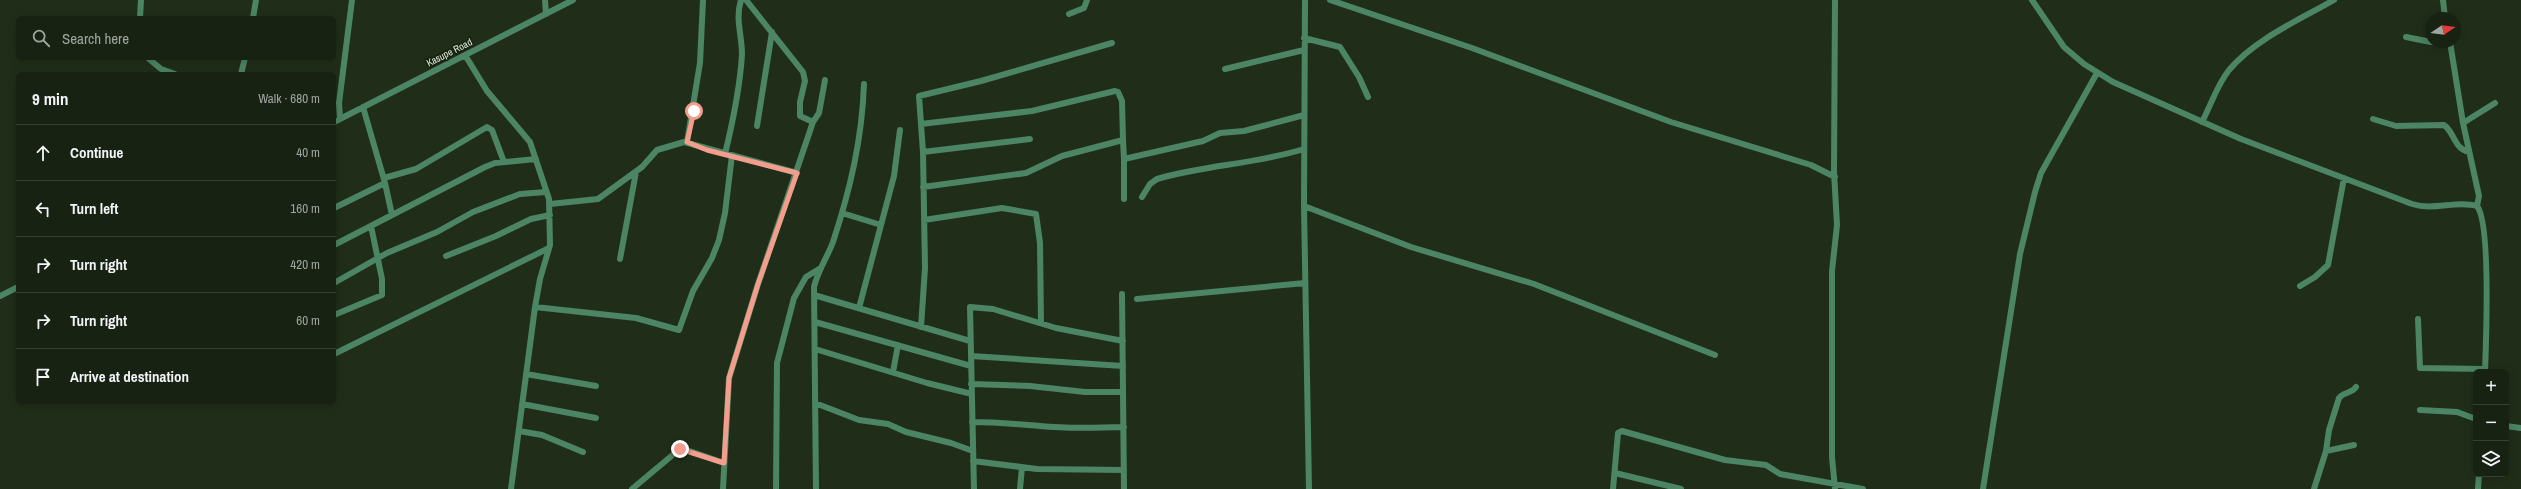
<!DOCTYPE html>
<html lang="en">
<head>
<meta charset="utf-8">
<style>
	body { margin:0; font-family:"Archivo Narrow",sans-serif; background:#212a1c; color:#f1f3f6 }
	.controls { position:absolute; right:12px; bottom:12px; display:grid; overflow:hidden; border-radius:6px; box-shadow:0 2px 10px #0003 }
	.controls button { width:36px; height:36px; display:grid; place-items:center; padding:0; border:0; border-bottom:1px solid #363f33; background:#182213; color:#f1f3f6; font:20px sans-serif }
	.compass { position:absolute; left:2425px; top:12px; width:36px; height:36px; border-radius:50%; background:#182213; box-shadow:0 2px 10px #0003; rotate:77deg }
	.stop { position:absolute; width:12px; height:12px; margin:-9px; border:3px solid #f59d8d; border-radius:50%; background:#fff }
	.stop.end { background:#f59d8d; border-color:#fff; box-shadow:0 1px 4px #0008 }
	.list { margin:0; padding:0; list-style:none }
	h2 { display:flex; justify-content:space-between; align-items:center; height:52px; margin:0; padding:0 16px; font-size:17px }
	h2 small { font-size:13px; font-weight:400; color:#9fa4a0 }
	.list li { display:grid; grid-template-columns:26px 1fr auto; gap:12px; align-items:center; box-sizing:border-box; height:56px; padding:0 16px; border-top:1px solid #363f33 }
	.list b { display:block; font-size:15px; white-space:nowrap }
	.list em { font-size:13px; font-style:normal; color:#9fa4a0 }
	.icon { flex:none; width:22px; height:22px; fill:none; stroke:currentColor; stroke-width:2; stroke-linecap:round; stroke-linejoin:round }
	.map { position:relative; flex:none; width:2521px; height:489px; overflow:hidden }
	.search { position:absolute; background:#182213; box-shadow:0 2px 10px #0003; left:16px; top:16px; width:320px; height:44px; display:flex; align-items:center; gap:10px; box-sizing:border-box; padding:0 14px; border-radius:6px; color:#9fa4a0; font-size:15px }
	.panel { position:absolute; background:#182213; box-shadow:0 2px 10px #0003; left:16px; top:72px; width:320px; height:332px; border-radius:6px }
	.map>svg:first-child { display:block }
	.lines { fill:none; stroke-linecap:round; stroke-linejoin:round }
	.minor { stroke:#4c8563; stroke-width:6 }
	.route { stroke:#f59d8d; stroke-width:5 }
	.labels { text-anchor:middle; stroke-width:3.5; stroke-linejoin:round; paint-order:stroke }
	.street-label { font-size:10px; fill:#dfe9db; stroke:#172410 }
</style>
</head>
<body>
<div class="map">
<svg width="2521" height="489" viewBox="0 0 2521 489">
	<rect width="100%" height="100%" fill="#202e19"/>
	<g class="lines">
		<path class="minor" d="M 545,0 L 546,14
			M 746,0 L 803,72 L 805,81 L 800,102 L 800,116 L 813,122
			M 1305,0 L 1304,206 L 1309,489
			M 1330,0 L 1472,48 L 1671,122 L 1811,165 L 1835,177
			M 2032,0 L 2064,47 L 2084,64 L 2113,82 L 2241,139 L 2412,204 C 2434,211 2456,200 2477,206 C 2491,223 2486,344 2485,372
			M 2443,0 L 2445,18
			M 1069,14 L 1084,8 L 1087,0
			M 140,18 L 141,0
			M 253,18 L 256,0
			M 2406,37 L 2431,42
			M 1304,38 L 1340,47 L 1359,77 L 1368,97
			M 2435,42 L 2450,42
			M 2450,42 L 2463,123 L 2479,196 L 2477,206
			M 465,55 L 487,91 L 530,142 L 549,199 L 550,245 L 540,279 L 535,307 L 511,489
			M 148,58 L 161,69 L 175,74
			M 1225,69 L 1304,50
			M 241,74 L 245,58
			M 363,107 L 385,183 L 392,215
			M 340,119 L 339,103 L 352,0
			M 2373,119 L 2396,126 L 2444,125 C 2455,133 2454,149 2469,152
			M 334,122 L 573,0
			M 2202,122 C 2211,105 2217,85 2229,70 C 2255,39 2299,20 2334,0
			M 2463,123 L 2495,103
			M 921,124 L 1032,111 L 1115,91 L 1118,92 L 1122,101 L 1123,140
			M 757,126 L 772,32
			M 687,142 L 700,63 L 703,0
			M 923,152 L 1030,139
			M 725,154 C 733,121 740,89 742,54 C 742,35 735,19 741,0
			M 384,178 L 416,169 L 487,127 L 492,130 L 504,162
			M 923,187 L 1026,173 L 1062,156 L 1123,140 L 1124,159
			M 1142,197 L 1150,184 L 1157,179 C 1205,165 1256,164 1304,149
			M 1124,199 L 1124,159 L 1203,141 L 1220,133 L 1244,131 L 1304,115
			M 550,204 L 598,199 L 642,167 L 657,150 L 684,142 L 797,173
			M 1304,206 L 1411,247 L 1534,284 L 1715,355
			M 334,208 L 385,183
			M 842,213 L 881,225
			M 924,220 L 1002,208 L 1036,214 L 1040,243 L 1041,323
			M 334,245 L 485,167 L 495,163 L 536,159
			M 446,256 L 496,236 L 531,219 L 550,215
			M 620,259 L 636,172
			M 334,283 L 387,253 L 437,232 L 473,212 L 520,194 L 546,192
			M 2300,286 L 2315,277 L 2328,265 L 2344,178
			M 1122,294 L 1124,489
			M 814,295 L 970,341
			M 0,296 L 18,287
			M 1137,299 L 1305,283
			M 535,307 L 636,318 L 679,330 L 693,291 L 712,258 L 719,240 L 725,213 L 732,155
			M 859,308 L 894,176 L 900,130
			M 334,315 L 382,295 L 382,279 L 371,226
			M 2418,319 L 2420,368 L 2485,369
			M 815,322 L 971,366
			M 921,327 L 925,268 L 923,152 L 919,96 L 981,81 L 1112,43
			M 815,349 L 927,383 L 972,394
			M 334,354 L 549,248
			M 971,356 L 1123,366
			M 893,372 L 898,345
			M 526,374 L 596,386
			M 971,384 L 1030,386 L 1085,392 L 1123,392
			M 815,403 L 859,420 L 888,424 L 906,432 L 951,443 L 973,451
			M 522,404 L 596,418
			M 2420,410 L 2457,412 L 2476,419
			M 972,422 C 996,422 1017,424 1040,426 C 1068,429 1096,428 1124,427
			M 2506,426 L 2521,428
			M 519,431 L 542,435 L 583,452
			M 2326,451 L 2354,445
			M 973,461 L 1037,469 L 1124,470
			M 1615,473 L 1681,489
			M 632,489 L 681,448 L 724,463
			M 723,489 L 729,378 L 758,284 L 813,122 L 819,113 L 825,80
			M 776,489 L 777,363 L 794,298 L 806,277 L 819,269
			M 816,489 L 814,287 C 818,270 827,258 833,242 C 850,190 862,140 864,84
			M 974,489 L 970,307 L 993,309 L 1056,328 L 1123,341
			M 1020,489 L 1022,467
			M 1613,489 L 1618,433 L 1622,431 L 1725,460 L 1766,465 L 1780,474 L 1863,489
			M 1835,489 L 1832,457 L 1832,271 L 1837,225 L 1834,172 L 1835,0
			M 1983,489 L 2020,254 L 2035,192 L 2041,173 L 2097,73
			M 2314,489 L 2326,451 L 2329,430 L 2339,398 C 2343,392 2351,394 2356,387
			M 2478,489 L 2479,474"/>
	</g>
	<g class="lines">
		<path class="route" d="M 680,449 L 724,463 L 729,378 L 758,284 L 797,173 L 707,150 L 687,142 L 694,111"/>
	</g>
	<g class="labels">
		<g class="street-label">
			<text transform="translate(449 52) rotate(-27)" y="4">Kasupe Road</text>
		</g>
	</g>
</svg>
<div class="controls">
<button>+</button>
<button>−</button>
<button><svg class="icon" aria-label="layers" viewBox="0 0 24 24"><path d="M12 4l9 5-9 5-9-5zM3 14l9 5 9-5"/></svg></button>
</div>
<svg class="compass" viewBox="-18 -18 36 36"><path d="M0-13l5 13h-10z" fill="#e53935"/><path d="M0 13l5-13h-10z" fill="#9fa4a0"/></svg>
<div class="stop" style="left:694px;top:111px"></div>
<div class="stop end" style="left:680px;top:449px"></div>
<div class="search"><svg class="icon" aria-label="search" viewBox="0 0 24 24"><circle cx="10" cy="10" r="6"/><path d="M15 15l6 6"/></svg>Search here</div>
<section class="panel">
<h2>9 min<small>Walk · 680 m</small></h2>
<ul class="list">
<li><svg class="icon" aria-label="ahead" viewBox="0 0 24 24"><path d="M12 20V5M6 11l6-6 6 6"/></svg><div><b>Continue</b></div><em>40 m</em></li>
<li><svg class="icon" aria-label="left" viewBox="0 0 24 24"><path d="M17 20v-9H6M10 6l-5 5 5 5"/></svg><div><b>Turn left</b></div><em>160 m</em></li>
<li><svg class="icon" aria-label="right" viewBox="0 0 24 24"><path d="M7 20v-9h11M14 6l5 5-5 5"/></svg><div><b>Turn right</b></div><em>420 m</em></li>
<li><svg class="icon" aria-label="right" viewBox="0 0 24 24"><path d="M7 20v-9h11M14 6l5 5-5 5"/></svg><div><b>Turn right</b></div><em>60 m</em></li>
<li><svg class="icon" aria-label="arrive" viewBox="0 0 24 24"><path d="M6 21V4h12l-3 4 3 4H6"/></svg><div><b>Arrive at destination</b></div></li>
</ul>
</section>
</div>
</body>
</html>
